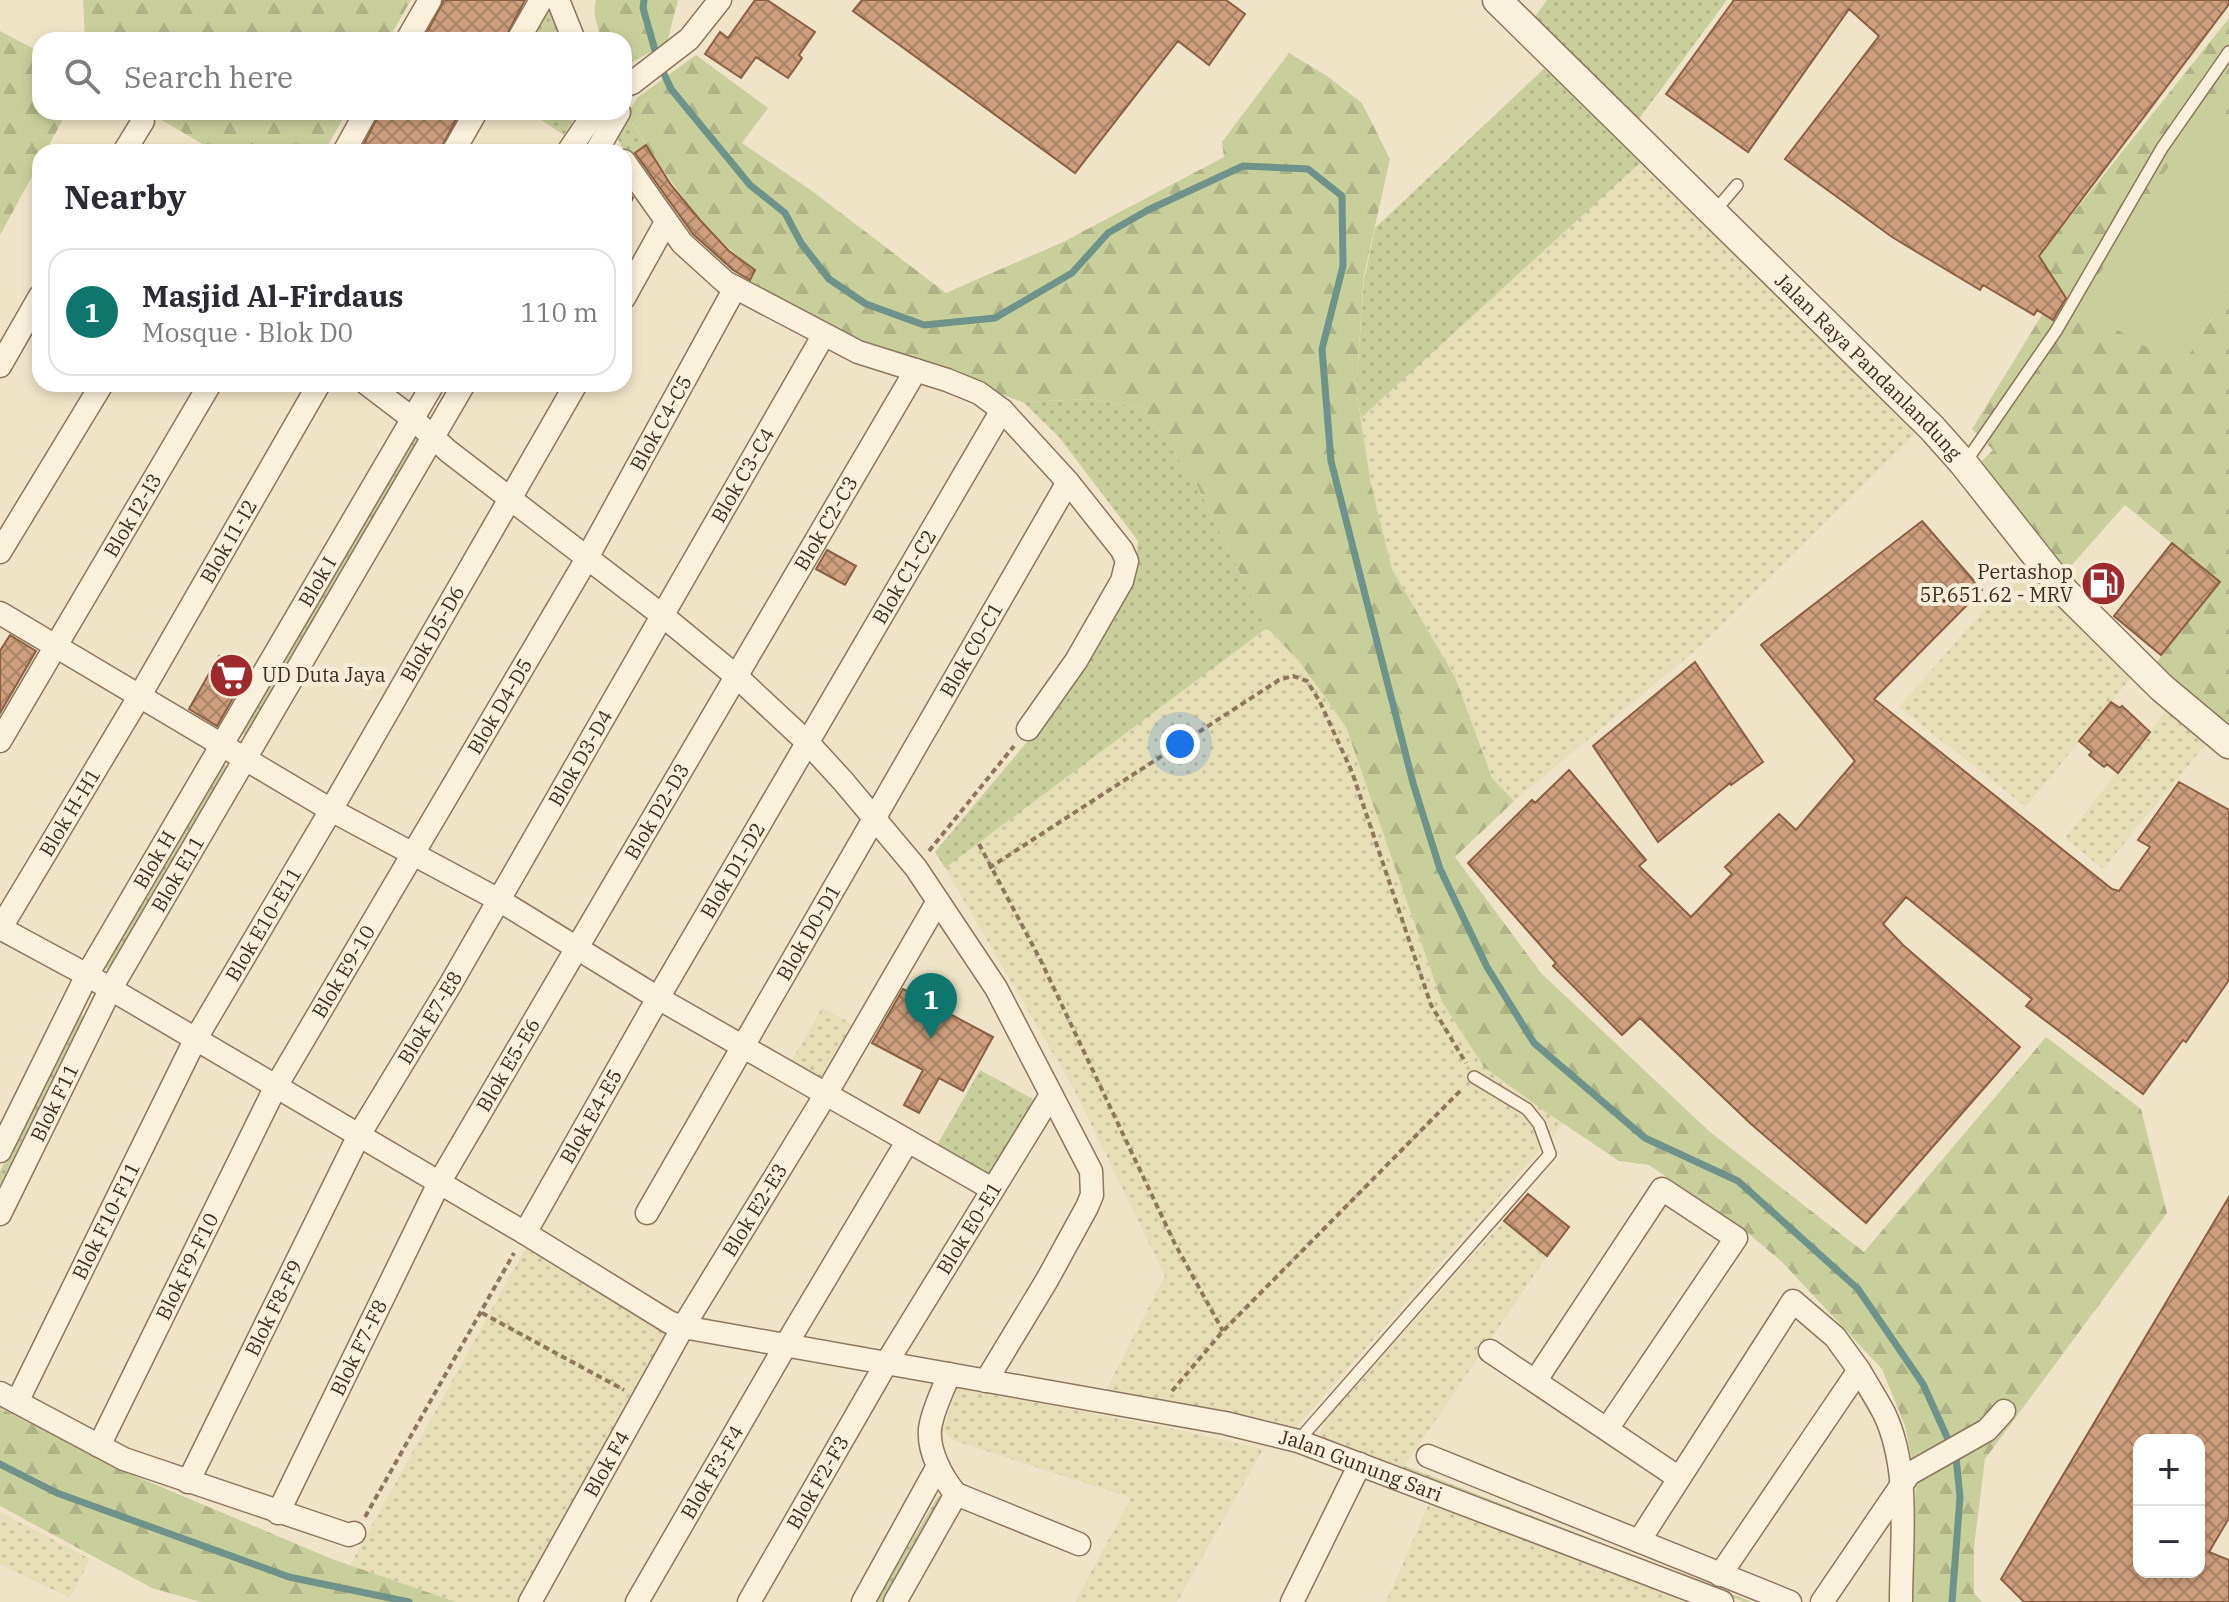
<!DOCTYPE html>
<html lang="en">
<head>
<meta charset="utf-8">
<style>
	body { margin:0; font-family:"IBM Plex Serif",serif; background:#f2f2f3; color:#2b2b33 }
	.controls { position:absolute; right:24px; bottom:24px; display:grid; overflow:hidden; border-radius:16px; box-shadow:0 4px 12px #0003 }
	.controls button { width:72px; height:72px; display:grid; place-items:center; padding:0; border:0; border-bottom:2px solid #e1e1e2; background:#fff; color:#2b2b33; font:40px sans-serif }
	.you { position:absolute; left:1180px; top:744px; width:28px; height:28px; margin:-20px; border:6px solid #fff; border-radius:50%; background:#1a73e8; box-shadow:0 0 0 12px #1a73e833 }
	.badge { display:grid; place-items:center; width:52px; height:52px; border-radius:50%; background:#0f766e; color:#fff; font-size:26px; font-weight:700 }
	.pin { position:absolute; translate:-50% -66px; filter:drop-shadow(0 2px 4px #0008) }
	.pin::after { content:''; position:absolute; top:42px; width:28px; height:24px; background:inherit; clip-path:polygon(0 0,100% 0,50% 100%) }
	.list { margin:0; padding:0; list-style:none }
	h2 { display:flex; justify-content:space-between; align-items:center; height:104px; margin:0; padding:0 32px; font-size:34px }
	h2 small { font-size:26px; font-weight:400; color:#7c7c81 }
	.list li { display:grid; grid-template-columns:52px 1fr auto; gap:24px; align-items:center; box-sizing:border-box; height:128px; margin:0 16px 16px; padding:0 16px; border:2px solid #e1e1e2; border-radius:24px }
	.list b { display:block; font-size:30px; white-space:nowrap }
	.list p { margin:0; font-size:26px; white-space:nowrap; color:#7c7c81 }
	.list em { font-size:26px; font-style:normal; color:#7c7c81 }
	.icon { flex:none; width:44px; height:44px; fill:none; stroke:currentColor; stroke-width:2; stroke-linecap:round; stroke-linejoin:round }
	.map { position:relative; flex:none; width:2229px; height:1602px; overflow:hidden }
	.search { position:absolute; background:#fff; box-shadow:0 4px 12px #0003; left:32px; top:32px; width:600px; height:88px; display:flex; align-items:center; gap:20px; box-sizing:border-box; padding:0 28px; border-radius:24px; color:#7c7c81; font-size:30px }
	.panel { position:absolute; background:#fff; box-shadow:0 4px 12px #0003; left:32px; top:144px; width:600px; height:248px; border-radius:24px }
	.map>svg:first-child { display:block }
	.farmland { fill:url(#farmland-dots) }
	.grass { fill:url(#grass-dots) }
	.forest { fill:url(#forest-firs) }
	.park { fill:#c9cf9b }
	.lines { fill:none; stroke-linecap:round; stroke-linejoin:round }
	.stream { stroke:#6f938a; stroke-width:7 }
	.building { fill:url(#building-cross-hatch); stroke:#8d5f41; stroke-width:2; fill-rule:evenodd }
	.service-casing { stroke:#8d765c; stroke-width:14 }
	.minor-casing { stroke:#8d765c; stroke-width:25 }
	.tertiary-casing { stroke:#8d765c; stroke-width:31 }
	.path { stroke:#8d765c; stroke-width:4; stroke-dasharray:6 4; stroke-linecap:butt }
	.service { stroke:#faf1dc; stroke-width:11 }
	.minor { stroke:#faf1dc; stroke-width:22 }
	.tertiary { stroke:#faf1dc; stroke-width:28 }
	.labels { text-anchor:middle; stroke-width:8; stroke-linejoin:round; paint-order:stroke }
	.street-label { font-size:20px; fill:#3d2e20; stroke:#f7eed8 }
	.poi-label { font-size:20px; fill:#3d2e20; stroke:#f7eed8; text-anchor:end }
</style>
</head>
<body>
<div class="map">
<svg width="2229" height="1602" viewBox="0 0 2229 1602">
	<defs>
		<pattern id="farmland-dots" width="8" height="8" patternUnits="userSpaceOnUse" patternTransform="scale(2)"><rect width="8" height="8" fill="#e6deb5"/><path d="M2 2h.1M6 6h.1" fill="none" stroke="#c6bf9b" stroke-width="1.8" stroke-linecap="round"/></pattern>
		<pattern id="grass-dots" width="8" height="8" patternUnits="userSpaceOnUse" patternTransform="scale(2)"><rect width="8" height="8" fill="#c9cf9b"/><path d="M2 2h.1M6 6h.1" fill="none" stroke="#aeb285" stroke-width="1.8" stroke-linecap="round"/></pattern>
		<pattern id="forest-firs" width="22" height="20" patternUnits="userSpaceOnUse" patternTransform="scale(2)"><rect width="22" height="20" fill="#c9cf9b"/><path d="M5 1l3.5 6h-7zM16 11l3.5 6h-7z" fill="#aeb285"/></pattern>
		<pattern id="building-cross-hatch" width="8" height="8" patternUnits="userSpaceOnUse" patternTransform="scale(2)"><rect width="8" height="8" fill="#cf9f7d"/><path d="M0 0l8 8M0 8l8-8" fill="none" stroke="#a98266"/></pattern>
	</defs>
	<rect width="100%" height="100%" fill="#f0e4c8"/>
	<path class="farmland" d="M 1642,161 L 1918,431 L 1698,648 L 1514,801 L 1492,778 L 1455,677 L 1392,569 L 1371,484 L 1361,418 Z
		M 2022,567 L 2132,676 L 2026,807 L 1899,707 Z
		M 1267,628 L 1299,661 L 1346,727 L 1442,1002 L 1484,1067 L 1563,1124 L 1293,1431 L 1104,1394 L 1165,1276 L 1075,1091 L 945,868 Z
		M 2166,711 L 2205,745 L 2103,869 L 2065,838 Z
		M 822,1008 L 852,1024 L 821,1077 L 812,1078 L 790,1064 Z
		M 1504,1221 L 1547,1256 L 1403,1468 L 1323,1440 L 1320,1434 L 1322,1423 Z
		M 526,1248 L 670,1331 L 523,1602 L 456,1602 L 350,1565 Z
		M 957,1388 L 1169,1428 L 1263,1449 L 1177,1602 L 1075,1602 L 1131,1498 L 953,1440 L 943,1430 Z
		M 1431,1499 L 1691,1602 L 1386,1602 Z
		M 0,1512 L 90,1559 L 70,1598 L 0,1564 Z"/>
	<path class="grass" d="M 1547,0 L 1727,0 L 1639,119 L 1531,22 Z
		M 542,12 L 549,12 L 556,20 L 564,40 L 526,40 Z
		M 1549,64 L 1642,161 L 1361,418 L 1356,389 L 1364,281 L 1375,228 Z
		M 529,112 L 578,112 L 564,135 Z
		M 627,114 L 646,145 L 629,157 L 613,133 Z
		M 1090,399 L 1140,407 L 1195,481 L 1267,628 L 945,868 L 935,852 L 1072,688 L 1133,585 L 1138,541 L 1059,437 L 1023,402 Z
		M 415,435 L 422,440 L 246,736 L 243,735 L 242,733 Z
		M 223,764 L 228,768 L 113,967 L 106,968 L 104,966 Z
		M 80,1014 L 86,1018 L 84,1022 L 0,1188 L 0,1171 Z
		M 980,1070 L 1035,1100 L 991,1176 L 937,1145 Z
		M 1405,1466 L 1752,1602 L 1744,1602 L 1403,1468 Z
		M 939,1495 L 942,1499 L 883,1602 L 875,1602 Z"/>
	<path class="forest" d="M 83,0 L 411,0 L 388,40 L 85,40 Z
		M 596,0 L 678,0 L 667,43 L 629,64 L 624,63 L 624,40 L 603,40 C 597,28 592,12 596,0 Z
		M 2229,18 L 2229,124 L 2205,111 L 2181,367 L 2229,291 L 2229,728 L 2158,667 L 2157,662 L 2219,582 L 2125,505 L 2063,575 L 1980,463 L 1993,450 L 1972,429 L 2043,313 L 2055,321 L 2067,301 L 2039,256 Z
		M 0,31 L 40,52 L 40,112 L 67,112 L 45,152 L 40,152 L 40,162 L 0,235 Z
		M 1289,53 L 1327,76 L 1362,103 L 1390,159 L 1364,275 L 1356,389 L 1371,484 L 1392,569 L 1455,677 L 1492,778 L 1514,801 L 1455,857 L 1542,974 L 1710,1132 L 1864,1252 L 2046,1037 L 2141,1109 L 2167,1213 L 1985,1459 L 1974,1547 L 1974,1593 L 1982,1602 L 1911,1602 L 1916,1481 L 1905,1426 L 1882,1369 L 1782,1262 L 1743,1229 L 1649,1165 L 1619,1161 L 1543,1110 L 1484,1067 L 1442,1002 L 1346,727 L 1299,661 L 1267,628 L 1195,481 L 1140,407 L 1090,399 L 1023,402 L 868,350 L 747,286 L 755,270 C 699,228 664,173 627,114 L 638,97 L 696,55 L 768,108 L 742,143 L 812,191 L 946,293 L 1063,242 L 1224,157 L 1222,142 Z
		M 148,112 L 347,112 L 324,152 L 216,152 Z
		M 0,1408 L 121,1470 L 332,1559 L 456,1602 L 201,1602 L 152,1588 L 0,1506 Z"/>
	<path class="park" d="M 2205,110 L 2229,124 L 2229,291 L 2181,367 L 2078,307 Z"/>
	<g class="lines">
		<path class="stream" d="M 644,0 L 643,8 L 658,61 L 671,89 L 750,185 L 785,213 L 801,243 L 829,279 L 866,304 L 924,325 L 995,318 L 1072,273 L 1108,233 L 1148,210 L 1243,166 L 1308,169 L 1342,196 L 1343,266 L 1322,349 L 1331,461 L 1413,783 L 1440,869 L 1487,967 L 1534,1043 L 1645,1138 L 1738,1181 L 1858,1289 L 1923,1384 L 1956,1457 L 1960,1497 L 1952,1602
			M 0,1464 L 57,1493 L 289,1577 L 409,1602"/>
	</g>
	<path class="building" d="M 444,0 L 525,0 L 504,40 L 423,40 Z
		M 755,0 L 767,0 L 815,32 L 799,55 L 802,58 L 788,78 L 756,57 L 741,78 L 705,54 L 720,32 L 728,38 Z
		M 862,0 L 1226,0 L 1245,14 L 1209,65 L 1178,41 L 1075,173 L 853,11 Z
		M 1734,0 L 2229,0 L 2229,4 L 2039,256 L 2066,298 L 2053,320 L 2037,310 L 2034,315 L 1983,285 L 1980,290 L 1892,237 L 1785,159 L 1879,36 L 1849,9 L 1748,152 L 1666,94 Z
		M 380,112 L 460,112 L 439,152 L 360,152 Z
		M 646,145 L 671,185 L 700,220 L 729,251 L 755,270 L 750,280 L 733,270 L 693,234 L 635,153 Z
		M 624,185 L 633,198 L 624,214 Z
		M 1922,521 L 1982,590 L 1874,699 L 2112,889 L 2119,891 L 2150,847 L 2138,840 L 2179,782 L 2229,810 L 2229,980 L 2186,1042 L 2183,1040 L 2143,1094 L 2026,1006 L 2032,999 L 1906,897 L 1883,924 L 1903,945 L 2020,1047 L 1866,1223 L 1751,1124 L 1640,1018 L 1622,1035 L 1553,966 L 1556,963 L 1468,863 L 1532,800 L 1535,803 L 1569,770 L 1646,860 L 1639,866 L 1691,917 L 1732,874 L 1725,867 L 1779,814 L 1796,830 L 1855,761 L 1761,645 Z
		M 2172,543 L 2220,582 L 2161,655 L 2114,616 Z
		M 827,550 L 856,566 L 845,585 L 816,569 Z
		M 10,635 L 36,651 L 0,713 L 0,651 Z
		M 219,656 L 248,672 L 217,726 L 189,709 Z
		M 1695,662 L 1763,762 L 1731,785 L 1730,783 L 1658,842 L 1593,746 Z
		M 2111,702 L 2120,708 L 2122,706 L 2150,732 L 2118,773 L 2107,764 L 2104,767 L 2089,755 L 2092,752 L 2079,741 Z
		M 903,989 L 993,1037 L 963,1091 L 939,1078 L 919,1113 L 904,1105 L 923,1070 L 872,1043 Z
		M 1528,1194 L 1569,1227 L 1547,1256 L 1504,1221 Z
		M 2229,1197 L 2229,1518 L 2209,1552 L 2229,1560 L 2229,1602 L 2024,1602 L 2001,1579 ZM 2139,1440 L 2199,1440 L 2199,1572 L 2139,1572 Z"/>
	<g class="lines">
		<defs>
			<path id="service" d="M 1714,212 L 1737,185
				M 1965,463 L 2056,331 L 2162,148 L 2229,52
				M 1298,1441 L 1550,1154 L 1539,1124 L 1527,1109 L 1474,1077"/>
			<g id="minor">
				<path d="M 558,0 L 574,40"/>
				<path d="M 407,40 L 430,0"/>
				<path d="M 518,40 L 541,0"/>
				<path d="M 624,86 L 632,83 L 689,39 L 720,0"/>
				<path d="M 124,152 L 143,121"/>
				<path d="M 344,152 L 366,112"/>
				<path d="M 453,152 L 476,112"/>
				<path d="M 568,152 L 595,112"/>
				<path d="M 596,152 L 619,112"/>
				<path d="M 624,161 L 682,243 L 725,282 L 858,352 L 947,380 L 979,393 L 1002,410 L 1068,482 L 1122,550 L 1127,561 L 1122,581 L 1076,661 L 1028,729"/>
				<path d="M 624,298 L 665,224"/>
				<path d="M 0,366 L 40,296"/>
				<path d="M 367,384 L 413,419 L 448,451 L 663,616 L 736,676 L 809,744 L 843,781 L 916,868 L 996,988 L 1091,1171 L 1092,1195 L 1087,1207 L 1047,1280 L 986,1381"/>
				<path d="M 0,552 L 102,384"/>
				<path d="M 0,613 L 331,810 L 499,900 L 658,998 L 992,1189"/>
				<path id="s1" d="M 0,741 L 210,384"/>
				<path id="s2" d="M 0,928 L 87,975 L 525,1233 L 669,1322 L 683,1327 L 1225,1423 L 1298,1441 L 1722,1602"/>
				<path id="s3" d="M 0,929 L 139,697 L 319,384"/>
				<path id="s4" d="M 0,1151 L 87,975 L 433,384"/>
				<path id="s5" d="M 647,1213 L 1068,482"/>
				<path id="s6" d="M 0,1214 L 110,990 L 464,384"/>
				<path id="s7" d="M 525,1233 L 658,998 L 1002,410"/>
				<path d="M 1490,1351 L 1679,1478"/>
				<path d="M 1859,1370 C 1867,1384 1876,1398 1884,1413 C 1911,1469 1901,1541 1901,1602"/>
				<path d="M 949,1374 C 943,1391 932,1411 930,1429 C 928,1451 942,1478 956,1494 L 1079,1544"/>
				<path d="M 1536,1380 L 1662,1189 L 1736,1238 L 1607,1429"/>
				<path d="M 0,1393 L 124,1459 L 349,1535 L 354,1533"/>
				<path id="s8" d="M 17,1402 L 195,1040 L 331,810 L 576,384"/>
				<path id="s9" d="M 99,1446 L 275,1088 L 582,567 L 735,288"/>
				<path d="M 1428,1456 L 1790,1602"/>
				<path id="s10" d="M 188,1482 L 359,1135 L 450,985 L 823,336"/>
				<path id="s11" d="M 278,1513 L 439,1183 L 916,370"/>
				<path d="M 1639,1541 L 1793,1301 L 1835,1337 L 1859,1370 L 1720,1575"/>
				<path id="s12" d="M 530,1602 L 683,1327 L 826,1094 L 938,901"/>
				<path id="s13" d="M 637,1602 L 787,1343 L 907,1142"/>
				<path id="s14" d="M 749,1602 L 887,1362 L 1051,1095"/>
				<path d="M 863,1602 L 938,1466"/>
				<path d="M 895,1602 L 956,1494"/>
				<path d="M 1292,1602 L 1360,1464"/>
				<path d="M 1822,1602 L 1909,1474 L 1987,1430 L 2004,1411"/>
			</g>
			<g id="tertiary">
				<path id="s15" d="M 1497,0 L 1932,428 L 1964,464 L 2065,592 L 2162,688 L 2229,744"/>
			</g>
		</defs>
		<use href="#service" class="service-casing"/>
		<use href="#minor" class="minor-casing"/>
		<use href="#tertiary" class="tertiary-casing"/>
		<path class="path" d="M 979,844 L 1041,961 L 1175,1244 L 1223,1331
			M 929,851 L 1014,746
			M 989,868 L 1279,680 L 1293,676 L 1307,681 L 1320,702 L 1352,772 L 1431,1005 L 1466,1063
			M 482,1313 L 624,1390
			M 1172,1391 L 1223,1331 L 1462,1089
			M 365,1517 L 514,1253"/>
		<use href="#service" class="service"/>
		<use href="#minor" class="minor"/>
		<use href="#tertiary" class="tertiary"/>
	</g>
	<defs>
		<symbol id="fuel-disc" viewBox="-11 -11 22 22"><circle r="9.5" fill="#9e2a2b" stroke="#f7eed8"/><path d="M-5.5-6h7V0h2V4h1.3V-2.5L3-4.5l.8-.8L6-3V5H2.5V1h-1V6h-7ZM-4.2-4.7v3.2H.2V-4.7Z" fill="#fff"/></symbol>
		<symbol id="supermarket-disc" viewBox="-11 -11 22 22"><circle r="9.5" fill="#9e2a2b" stroke="#f7eed8"/><path d="M-6-5.5h2.5l.6 2H6L4.5 2H-2.5L-4.4-4H-6ZM-1.5 3.2a1.3 1.3 0 1 0 .1 0ZM3 3.2a1.3 1.3 0 1 0 .1 0Z" fill="#fff"/></symbol>
	</defs>
	<g fill-rule="evenodd">
		<use href="#fuel-disc" x="2078" y="558" width="51" height="51"/>
		<use href="#supermarket-disc" x="206" y="650" width="51" height="51"/>
	</g>
	<g class="labels">
		<g class="street-label">
			<text dy="7" stroke="none"><textPath href="#s15" startOffset="522">Jalan Raya Pandanlandung</textPath></text>
			<text dy="7" stroke="none"><textPath href="#s9" startOffset="1168">Blok C4-C5</textPath></text>
			<text dy="7" stroke="none"><textPath href="#s10" startOffset="1150">Blok C3-C4</textPath></text>
			<text dy="7" stroke="none"><textPath href="#s1" startOffset="262">Blok I2-I3</textPath></text>
			<text dy="7" stroke="none"><textPath href="#s11" startOffset="1132">Blok C2-C3</textPath></text>
			<text dy="7" stroke="none"><textPath href="#s3" startOffset="450">Blok I1-I2</textPath></text>
			<text dy="7" stroke="none"><textPath href="#s7" startOffset="758">Blok C1-C2</textPath></text>
			<text dy="7" stroke="none"><textPath href="#s4" startOffset="652">Blok I</textPath></text>
			<text dy="7" stroke="none"><textPath href="#s8" startOffset="874">Blok D5-D6</textPath></text>
			<text dy="7" stroke="none"><textPath href="#s5" startOffset="650">Blok C0-C1</textPath></text>
			<text dy="7" stroke="none"><textPath href="#s9" startOffset="842">Blok D4-D5</textPath></text>
			<text dy="7" stroke="none"><textPath href="#s10" startOffset="824">Blok D3-D4</textPath></text>
			<text dy="7" stroke="none"><textPath href="#s11" startOffset="798">Blok D2-D3</textPath></text>
			<text dy="7" stroke="none"><textPath href="#s3" startOffset="136">Blok H-H1</textPath></text>
			<text dy="7" stroke="none"><textPath href="#s4" startOffset="330">Blok H</textPath></text>
			<text dy="7" stroke="none"><textPath href="#s7" startOffset="418">Blok D1-D2</textPath></text>
			<text dy="7" stroke="none"><textPath href="#s6" startOffset="384">Blok E11</textPath></text>
			<text dy="7" stroke="none"><textPath href="#s8" startOffset="538">Blok E10-E11</textPath></text>
			<text dy="7" stroke="none"><textPath href="#s5" startOffset="324">Blok D0-D1</textPath></text>
			<text dy="7" stroke="none"><textPath href="#s9" startOffset="534">Blok E9-10</textPath></text>
			<text dy="7" stroke="none"><textPath href="#s10" startOffset="524">Blok E7-E8</textPath></text>
			<text dy="7" stroke="none"><textPath href="#s11" startOffset="504">Blok E5-E6</textPath></text>
			<text dy="7" stroke="none"><textPath href="#s6" startOffset="124">Blok F11</textPath></text>
			<text dy="7" stroke="none"><textPath href="#s7" startOffset="134">Blok E4-E5</textPath></text>
			<text dy="7" stroke="none"><textPath href="#s12" startOffset="452">Blok E2-E3</textPath></text>
			<text dy="7" stroke="none"><textPath href="#s8" startOffset="202">Blok F10-F11</textPath></text>
			<text dy="7" stroke="none"><textPath href="#s14" startOffset="434">Blok E0-E1</textPath></text>
			<text dy="7" stroke="none"><textPath href="#s9" startOffset="200">Blok F9-F10</textPath></text>
			<text dy="7" stroke="none"><textPath href="#s10" startOffset="194">Blok F8-F9</textPath></text>
			<text dy="7" stroke="none"><textPath href="#s11" startOffset="184">Blok F7-F8</textPath></text>
			<text dy="7" stroke="none"><textPath href="#s12" startOffset="158">Blok F4</textPath></text>
			<text dy="7" stroke="none"><textPath href="#s2" startOffset="1484">Jalan Gunung Sari</textPath></text>
			<text dy="7" stroke="none"><textPath href="#s13" startOffset="150">Blok F3-F4</textPath></text>
			<text dy="7" stroke="none"><textPath href="#s14" startOffset="138">Blok F2-F3</textPath></text>
		</g>
		<g class="poi-label">
			<text x="2073" y="579">Pertashop<tspan x="2073" dy="23">5P.651.62 - MRV</tspan></text>
			<text x="262" y="682" text-anchor="start">UD Duta Jaya</text>
		</g>
	</g>
</svg>
<div class="controls">
<button>+</button>
<button>−</button>
</div>
<div class="you"></div>
<div class="pin badge" style="left:931px;top:1039px">1</div>
<div class="search"><svg class="icon" aria-label="search" viewBox="0 0 24 24"><circle cx="10" cy="10" r="6"/><path d="M15 15l6 6"/></svg>Search here</div>
<section class="panel">
<h2>Nearby<small></small></h2>
<ul class="list">
<li><span class="badge">1</span><div><b>Masjid Al-Firdaus</b><p>Mosque · Blok D0</p></div><em>110 m</em></li>
</ul>
</section>
</div>
</body>
</html>
